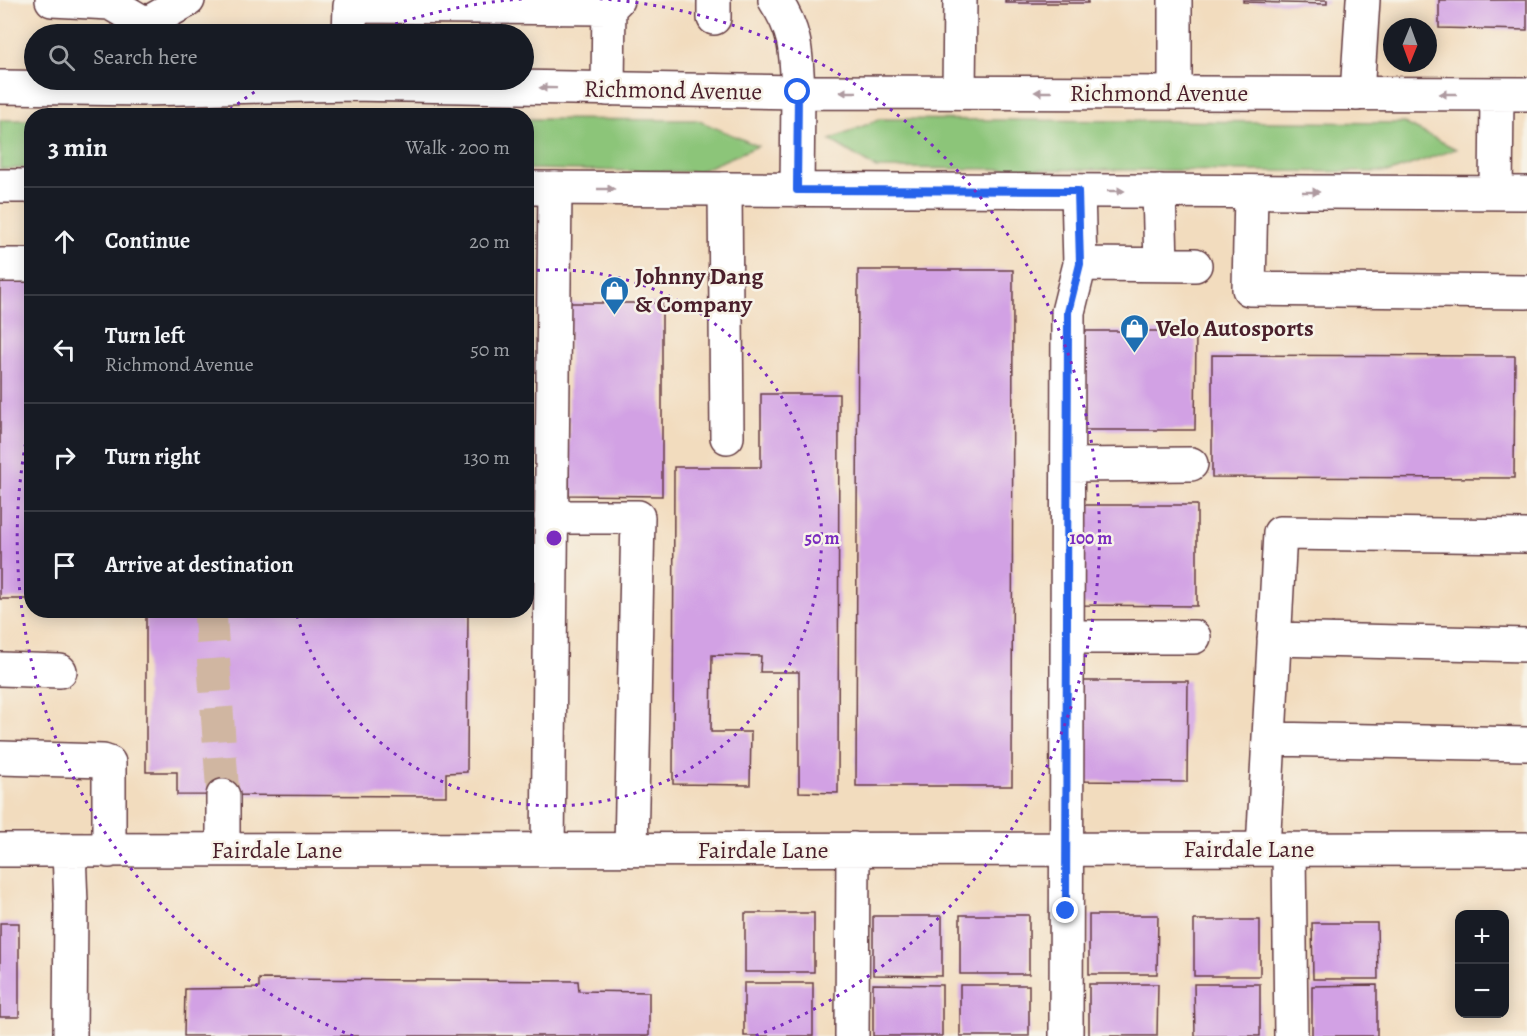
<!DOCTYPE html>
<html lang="en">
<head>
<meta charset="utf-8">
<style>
	body { margin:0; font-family:Alegreya,serif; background:#20242c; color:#f1f3f6 }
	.controls { position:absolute; right:18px; bottom:18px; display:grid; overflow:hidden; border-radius:12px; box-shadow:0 3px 15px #0003 }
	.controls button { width:54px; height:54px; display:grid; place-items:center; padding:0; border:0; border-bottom:2px solid #363941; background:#171b24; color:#f1f3f6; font:30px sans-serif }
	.compass { position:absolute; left:1383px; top:18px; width:54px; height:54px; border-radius:50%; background:#171b24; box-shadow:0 3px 15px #0003; rotate:181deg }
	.stop { position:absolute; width:18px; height:18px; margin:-14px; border:4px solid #2563eb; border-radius:50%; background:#fff }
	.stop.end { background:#2563eb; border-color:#fff; box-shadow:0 2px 6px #0008 }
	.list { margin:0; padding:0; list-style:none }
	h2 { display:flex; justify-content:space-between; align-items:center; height:78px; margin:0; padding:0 24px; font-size:26px }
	h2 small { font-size:20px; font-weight:400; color:#9ea1a6 }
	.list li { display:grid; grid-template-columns:39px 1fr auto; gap:18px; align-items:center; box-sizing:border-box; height:108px; padding:0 24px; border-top:2px solid #363941 }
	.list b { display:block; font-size:22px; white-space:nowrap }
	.list p { margin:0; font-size:20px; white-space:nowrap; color:#9ea1a6 }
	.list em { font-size:20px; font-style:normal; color:#9ea1a6 }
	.icon { flex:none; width:33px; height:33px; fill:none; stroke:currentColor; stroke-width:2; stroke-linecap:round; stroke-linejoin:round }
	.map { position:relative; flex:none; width:1527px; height:1036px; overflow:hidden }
	.search { position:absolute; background:#171b24; box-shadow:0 3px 15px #0003; left:24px; top:24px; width:510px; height:66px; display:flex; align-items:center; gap:15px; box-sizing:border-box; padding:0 21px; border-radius:33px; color:#9ea1a6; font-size:22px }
	.panel { position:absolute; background:#171b24; box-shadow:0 3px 15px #0003; left:24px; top:108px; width:510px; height:510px; border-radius:24px }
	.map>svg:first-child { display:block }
	.green { fill:#8cc579; stroke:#6b7252; stroke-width:1.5 }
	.building { fill:#d2a1e4 }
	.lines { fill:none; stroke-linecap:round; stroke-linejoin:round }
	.minor-tunnel { stroke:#d0b6a1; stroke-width:33; stroke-dasharray:33 16; stroke-linecap:butt }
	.minor-casing { stroke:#633b41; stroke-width:36 }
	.major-casing { stroke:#633b41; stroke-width:36 }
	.minor { stroke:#fff; stroke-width:33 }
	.major { stroke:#fff; stroke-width:33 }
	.oneway { fill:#ae9aa0 }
	.route { stroke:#2563eb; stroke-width:8 }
	.ring { fill:none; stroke:#7b2cbf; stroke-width:3; stroke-dasharray:3 6 }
	.labels { text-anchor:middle; stroke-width:5; stroke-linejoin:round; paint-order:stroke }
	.street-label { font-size:24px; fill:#4a1f2b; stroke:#f7f3e8 }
	.poi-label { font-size:24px; font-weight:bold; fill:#4a1f2b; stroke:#f7f3e8; text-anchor:start }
	.centre { fill:#7b2cbf; stroke:#f7f3e8; stroke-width:3 }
	.ring-label { font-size:18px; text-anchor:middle; font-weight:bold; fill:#7b2cbf; stroke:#f7f3e8; stroke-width:5; stroke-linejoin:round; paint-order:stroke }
</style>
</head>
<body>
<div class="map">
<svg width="1527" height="1036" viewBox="0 0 1527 1036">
	<rect width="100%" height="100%" fill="#f7f3e8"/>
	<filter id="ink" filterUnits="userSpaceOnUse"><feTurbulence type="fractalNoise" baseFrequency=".0167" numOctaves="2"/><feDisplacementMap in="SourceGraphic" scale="12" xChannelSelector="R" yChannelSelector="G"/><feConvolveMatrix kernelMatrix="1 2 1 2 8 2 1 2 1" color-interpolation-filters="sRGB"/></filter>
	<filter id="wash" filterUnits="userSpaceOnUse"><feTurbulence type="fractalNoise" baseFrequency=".008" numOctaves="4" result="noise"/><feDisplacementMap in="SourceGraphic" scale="24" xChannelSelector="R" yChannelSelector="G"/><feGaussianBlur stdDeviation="1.35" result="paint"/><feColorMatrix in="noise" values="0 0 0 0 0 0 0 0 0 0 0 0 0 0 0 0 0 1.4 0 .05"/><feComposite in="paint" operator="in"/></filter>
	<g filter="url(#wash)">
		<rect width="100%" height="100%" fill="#f2dcbe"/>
		<path class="green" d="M 527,119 L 697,120 L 758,146 L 697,172 L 527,169 Z
			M 880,119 L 1404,123 L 1456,149 L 1390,172 L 876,168 L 830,140 Z
			M 0,120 L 31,120 L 31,168 L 0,169 Z"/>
		<g id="blocks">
			<path class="building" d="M 1005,0 L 1088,0 L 1088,3 L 1005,3 Z
				M 1243,0 L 1327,0 L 1327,4 L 1243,2 Z
				M 1439,0 L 1527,0 L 1527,30 L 1439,28 Z
				M 858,270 L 1013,270 L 1012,786 L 856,786 Z
				M 0,272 L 32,272 L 32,599 L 0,599 Z
				M 569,303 L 662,303 L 662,496 L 569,495 Z
				M 1074,331 L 1196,331 L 1195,430 L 1074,430 Z
				M 1212,355 L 1515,356 L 1514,478 L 1212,477 Z
				M 761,394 L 839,394 L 838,793 L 799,792 L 799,672 L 760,672 L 761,656 L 712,655 L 711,732 L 751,732 L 750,785 L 673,784 L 674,467 L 761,467 Z
				M 1073,505 L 1197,505 L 1197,606 L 1073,605 Z
				M 146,610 L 468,610 L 467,772 L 446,773 L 446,796 L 177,795 L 177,772 L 146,772 Z
				M 1073,681 L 1188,681 L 1187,782 L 1073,781 Z
				M 745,913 L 814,913 L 814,972 L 745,972 Z
				M 960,915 L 1029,915 L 1029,974 L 960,974 Z
				M 1089,915 L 1158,915 L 1157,974 L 1089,974 Z
				M 873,916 L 942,916 L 942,976 L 873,975 Z
				M 1194,920 L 1260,920 L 1260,976 L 1194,976 Z
				M 0,923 L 19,923 L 19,1017 L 0,1017 Z
				M 1312,923 L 1377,923 L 1378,979 L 1313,979 Z
				M 259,979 L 578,981 L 579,991 L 649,992 L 649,1036 L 184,1036 L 185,989 L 259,988 Z
				M 744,983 L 813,983 L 813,1036 L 744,1036 Z
				M 873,984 L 942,985 L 942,1036 L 873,1036 Z
				M 1089,984 L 1158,984 L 1157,1036 L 1089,1036 Z
				M 1194,984 L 1260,984 L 1260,1036 L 1195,1036 Z
				M 960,985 L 1029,985 L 1029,1036 L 960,1036 Z
				M 1377,985 L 1377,1036 L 1312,1036 L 1312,986 Z"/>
		</g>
	</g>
	<g filter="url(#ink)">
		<use href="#blocks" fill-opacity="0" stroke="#633b41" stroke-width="1.5"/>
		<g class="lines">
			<path class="minor-tunnel" d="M 210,610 L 223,796"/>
			<defs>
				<path id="minor" d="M 52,0 L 110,3 L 146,24
					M 775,0 C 797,33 796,53 798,92
					M 1175,0 L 1175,93
					M 714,18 L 714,0
					M 146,24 L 188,0
					M 349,34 L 350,6 L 609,8 L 617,0
					M 608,89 L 609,0
					M 959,92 L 960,0
					M 1357,94 L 1363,0
					M 725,189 L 727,437
					M 1159,191 L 1161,264
					M 1251,192 L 1249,289 L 1527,292
					M 1080,264 L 1195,265
					M 0,265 L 32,265
					M 1068,465 L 1191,464
					M 551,517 L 638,517 L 631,850
					M 1067,637 L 1194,637
					M 1274,639 L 1527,645
					M 0,669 L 60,671
					M 1269,739 L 1527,744
					M 0,758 L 103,761 L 109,763 L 109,851
					M 223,796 L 223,850
					M 1263,849 L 1280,533 L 1527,536
					M 1289,849 L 1291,1036
					M 0,850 L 1527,849
					M 548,850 L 555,188
					M 69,851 L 71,904 L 70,1036
					M 852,1036 L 853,849
					M 1066,1036 L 1068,312 L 1080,264 L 1078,191"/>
				<path id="major" d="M 0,87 L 144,89 L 350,84 L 798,92 L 1527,94
					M 0,186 L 32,186
					M 526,188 L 1527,193
					M 797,190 L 798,92
					M 1496,193 L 1497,94"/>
			</defs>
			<use href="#minor" class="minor-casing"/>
			<use href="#major" class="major-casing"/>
			<use href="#minor" class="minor"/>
			<use href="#major" class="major"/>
		</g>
		<defs><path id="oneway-solid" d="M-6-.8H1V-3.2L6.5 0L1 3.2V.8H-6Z" transform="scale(1.5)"/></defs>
		<g class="oneway">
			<use href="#oneway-solid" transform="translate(548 88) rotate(-179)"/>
			<use href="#oneway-solid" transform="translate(848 92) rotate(-180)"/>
			<use href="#oneway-solid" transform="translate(1043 92) rotate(-180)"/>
			<use href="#oneway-solid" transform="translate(1448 94) rotate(-180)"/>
			<use href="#oneway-solid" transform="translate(606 189)"/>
			<use href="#oneway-solid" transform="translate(1116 191)"/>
			<use href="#oneway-solid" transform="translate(1311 192)"/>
		</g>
	</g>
	<g class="lines" filter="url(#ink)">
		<path class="route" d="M 798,92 L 797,190 L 1078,191 L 1080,264 L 1068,312 L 1066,911"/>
	</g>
	<g class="ring">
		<path d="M528 271A268 268 0 1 1 296 612"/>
		<path d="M353 1036A537 537 0 0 1 31 417M223 115A537 537 0 0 1 273 80M370 33A537 537 0 0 1 755 1036"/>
	</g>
	<defs>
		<symbol id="shop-pin" viewBox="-11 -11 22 30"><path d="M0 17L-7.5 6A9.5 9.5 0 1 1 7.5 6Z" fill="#1f6fb2" stroke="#f7f3e8"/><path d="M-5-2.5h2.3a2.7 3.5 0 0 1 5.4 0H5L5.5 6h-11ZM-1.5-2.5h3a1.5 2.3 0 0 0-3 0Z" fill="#fff"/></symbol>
	</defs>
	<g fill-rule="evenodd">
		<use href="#shop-pin" x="598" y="274" width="33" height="45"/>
		<use href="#shop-pin" x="1118" y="312" width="33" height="45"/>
	</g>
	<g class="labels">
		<g class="street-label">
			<text transform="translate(673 90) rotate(1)" y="8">Richmond Avenue</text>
			<text x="1159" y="101">Richmond Avenue</text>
			<text x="1249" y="857">Fairdale Lane</text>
			<text x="277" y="858">Fairdale Lane</text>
			<text x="763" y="858">Fairdale Lane</text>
		</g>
		<g class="poi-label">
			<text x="635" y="284">Johnny Dang<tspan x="635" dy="28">&amp; Company</tspan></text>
			<text x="1156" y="336">Velo Autosports</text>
		</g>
	</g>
	<circle cx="554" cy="538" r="9" class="centre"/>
	<g class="ring-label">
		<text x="822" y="544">50 m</text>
		<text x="1091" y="544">100 m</text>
	</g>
</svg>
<div class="controls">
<button>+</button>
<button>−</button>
</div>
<svg class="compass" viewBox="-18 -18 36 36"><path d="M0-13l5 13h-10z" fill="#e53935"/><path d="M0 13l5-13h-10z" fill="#9ea1a6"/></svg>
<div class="stop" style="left:798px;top:92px"></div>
<div class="stop end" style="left:1066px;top:911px"></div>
<div class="search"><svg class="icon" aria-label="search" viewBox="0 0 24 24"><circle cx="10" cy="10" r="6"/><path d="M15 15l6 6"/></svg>Search here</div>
<section class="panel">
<h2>3 min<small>Walk · 200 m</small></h2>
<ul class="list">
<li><svg class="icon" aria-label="ahead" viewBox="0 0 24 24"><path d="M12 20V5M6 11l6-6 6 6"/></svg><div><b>Continue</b></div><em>20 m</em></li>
<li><svg class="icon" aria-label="left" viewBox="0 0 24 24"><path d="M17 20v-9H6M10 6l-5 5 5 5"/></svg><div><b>Turn left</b><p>Richmond Avenue</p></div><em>50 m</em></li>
<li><svg class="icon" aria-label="right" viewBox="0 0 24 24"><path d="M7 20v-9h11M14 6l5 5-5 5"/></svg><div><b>Turn right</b></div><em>130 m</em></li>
<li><svg class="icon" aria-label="arrive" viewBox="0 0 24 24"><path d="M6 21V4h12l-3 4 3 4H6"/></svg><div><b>Arrive at destination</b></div></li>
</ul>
</section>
</div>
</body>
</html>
